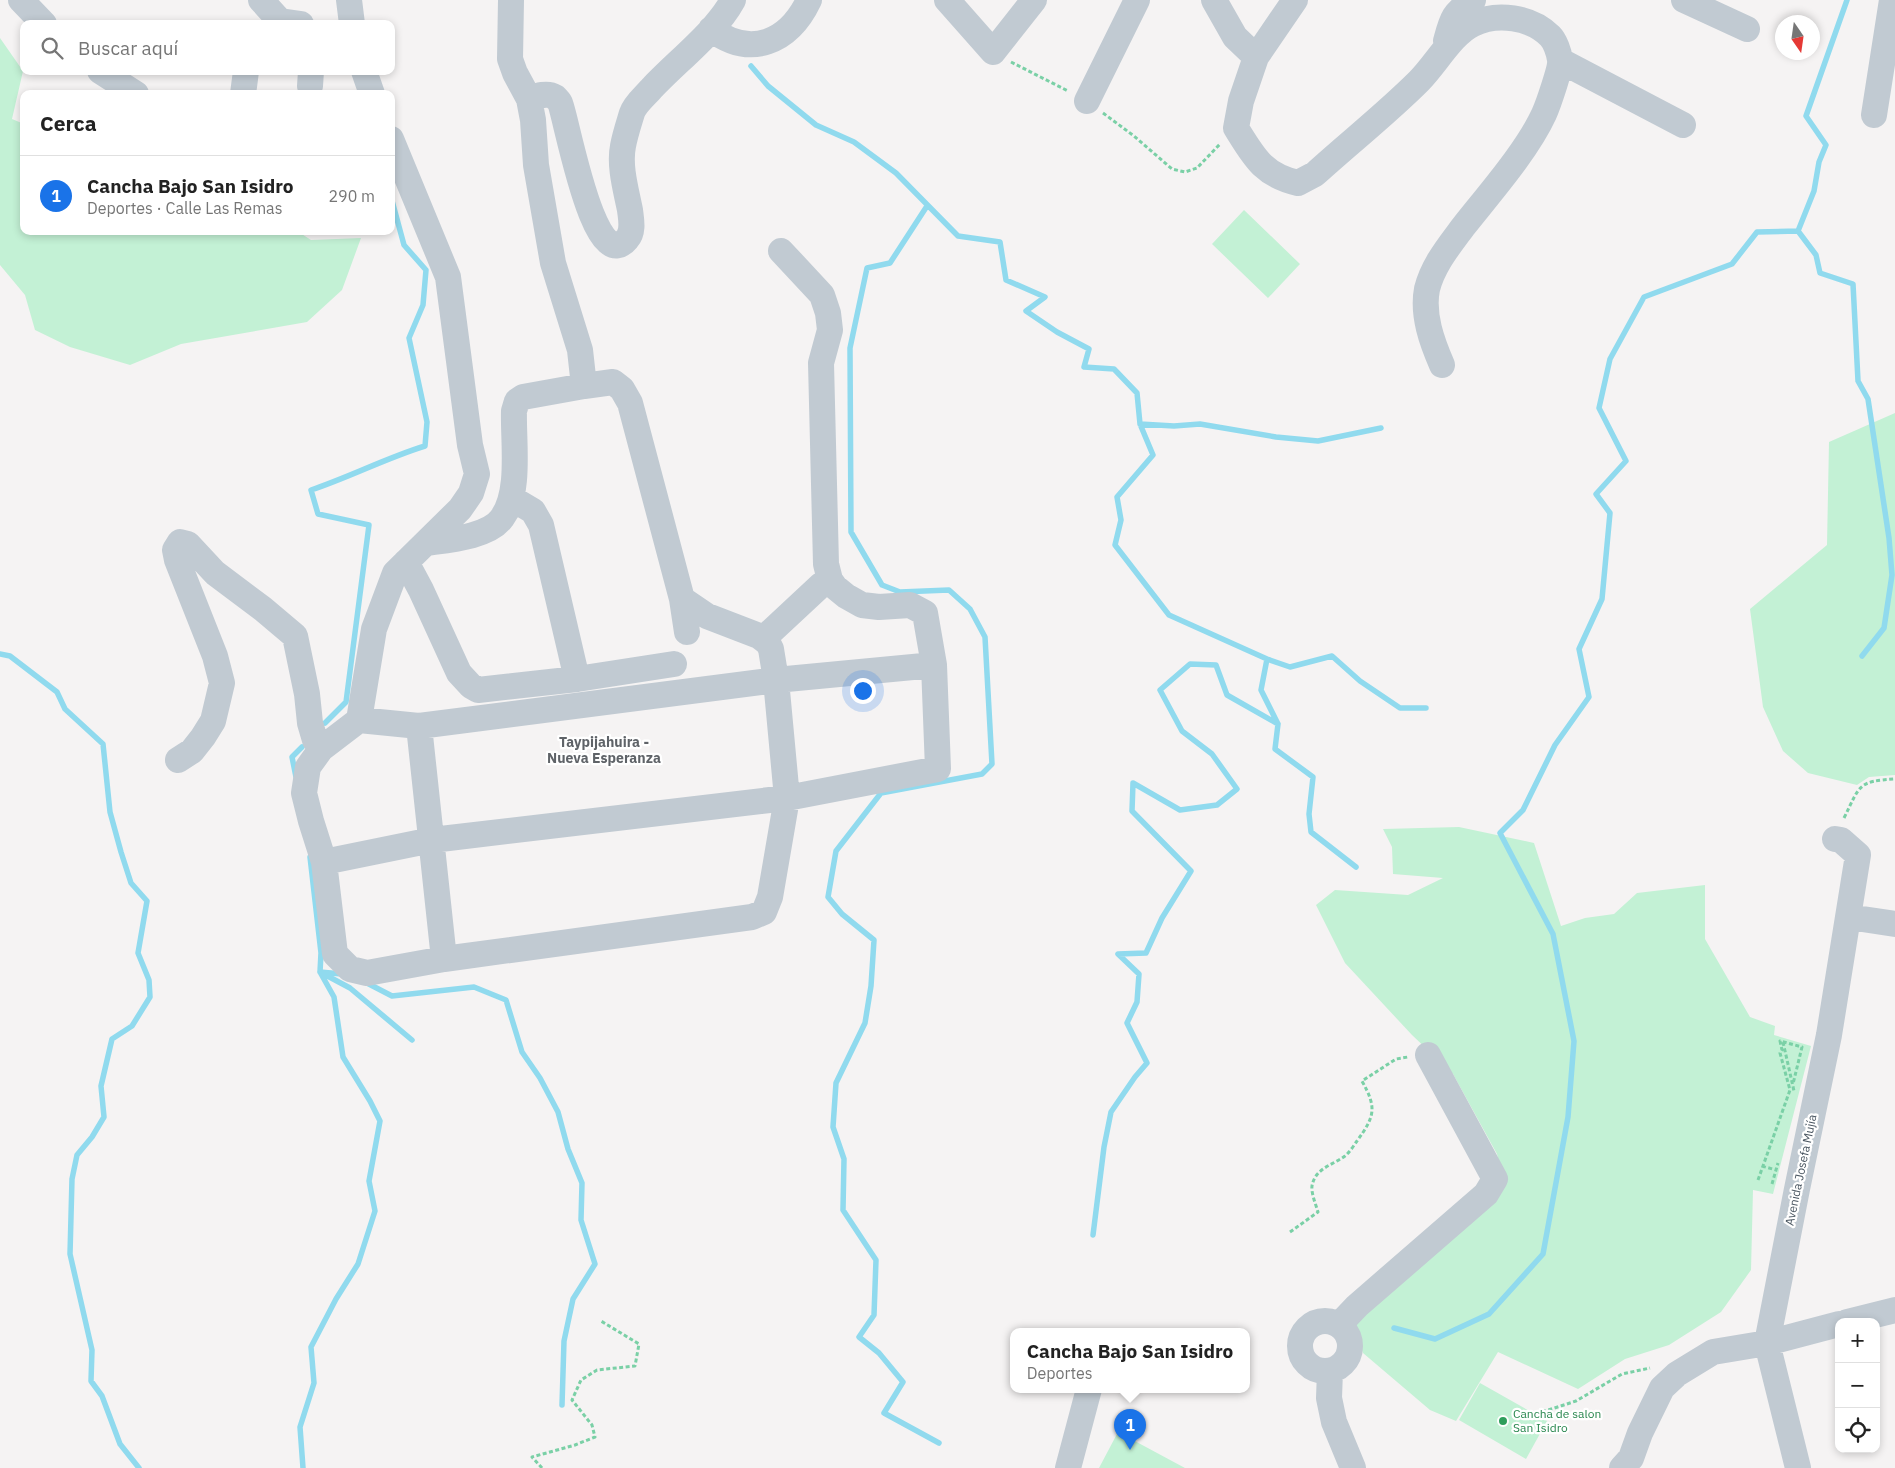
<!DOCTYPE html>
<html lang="es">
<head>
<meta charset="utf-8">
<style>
	body { margin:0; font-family:"IBM Plex Sans",sans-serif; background:#f2f2f2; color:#222 }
	.controls { position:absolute; right:15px; bottom:15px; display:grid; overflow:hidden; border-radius:10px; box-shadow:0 2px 8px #0003 }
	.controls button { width:45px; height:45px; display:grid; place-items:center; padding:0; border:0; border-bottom:1px solid #e0e0e0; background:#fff; color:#222; font:25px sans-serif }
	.compass { position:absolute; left:1775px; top:15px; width:45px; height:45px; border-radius:50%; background:#fff; box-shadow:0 2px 8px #0003; rotate:167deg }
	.you { position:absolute; left:862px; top:690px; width:18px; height:18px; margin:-12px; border:4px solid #fff; border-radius:50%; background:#1a73e8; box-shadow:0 0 0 8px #1a73e833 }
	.badge { display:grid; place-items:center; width:32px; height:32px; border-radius:50%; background:#1a73e8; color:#fff; font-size:16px; font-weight:700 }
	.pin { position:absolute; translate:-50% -41px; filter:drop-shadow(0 1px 2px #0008) }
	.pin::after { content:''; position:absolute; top:26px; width:18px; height:15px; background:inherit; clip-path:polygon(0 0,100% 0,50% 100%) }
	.popup { position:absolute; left:1010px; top:1328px; width:240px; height:65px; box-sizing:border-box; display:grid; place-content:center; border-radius:10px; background:#fff; filter:drop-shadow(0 1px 4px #0005); font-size:16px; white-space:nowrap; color:#767676 }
	.popup b { font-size:19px; color:#222 }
	.popup::after { content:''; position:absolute; left:50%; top:100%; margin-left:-10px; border:10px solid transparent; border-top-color:#fff }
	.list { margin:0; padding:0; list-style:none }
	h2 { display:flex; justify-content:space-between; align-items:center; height:65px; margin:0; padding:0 20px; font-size:21px }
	h2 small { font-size:16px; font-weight:400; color:#767676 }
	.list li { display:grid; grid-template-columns:32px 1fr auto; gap:15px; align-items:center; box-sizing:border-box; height:80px; padding:0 20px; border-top:1px solid #e0e0e0 }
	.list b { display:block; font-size:19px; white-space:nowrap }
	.list p { margin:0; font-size:16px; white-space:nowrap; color:#767676 }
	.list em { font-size:16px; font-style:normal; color:#767676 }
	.icon { flex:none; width:28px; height:28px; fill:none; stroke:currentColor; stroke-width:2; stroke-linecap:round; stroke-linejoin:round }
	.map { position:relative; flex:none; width:1895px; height:1468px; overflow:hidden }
	.search { position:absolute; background:#fff; box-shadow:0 2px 8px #0003; left:20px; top:20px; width:375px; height:55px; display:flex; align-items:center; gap:12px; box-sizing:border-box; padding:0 18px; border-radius:10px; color:#767676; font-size:19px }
	.panel { position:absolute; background:#fff; box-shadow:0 2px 8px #0003; left:20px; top:90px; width:375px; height:145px; border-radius:10px }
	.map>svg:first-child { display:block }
	.green { fill:#c3f1d5 }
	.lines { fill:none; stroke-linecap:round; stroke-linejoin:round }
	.stream { stroke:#90daee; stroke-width:5.5 }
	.path { stroke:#7ad0a6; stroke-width:3; stroke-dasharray:4 2.5; stroke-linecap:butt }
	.minor { stroke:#c1cad2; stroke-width:26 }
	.leisure-dot { fill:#2e9e5b; stroke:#fff; stroke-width:2 }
	.labels { text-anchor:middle; stroke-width:4.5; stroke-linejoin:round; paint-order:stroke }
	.street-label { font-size:12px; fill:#4a5661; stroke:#fff }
	.leisure-label { font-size:12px; fill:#27864d; stroke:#fff; text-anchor:start }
	.neighbourhood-label { font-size:14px; font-weight:bold; fill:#5f6368; stroke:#fff }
</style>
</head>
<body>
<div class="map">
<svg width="1895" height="1468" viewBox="0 0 1895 1468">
	<rect width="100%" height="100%" fill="#f5f3f3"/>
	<path class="green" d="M 0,38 L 23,71 L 12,119 L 24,124 L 24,231 L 297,231 L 311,240 L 361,238 L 342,290 L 307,322 L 181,344 L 130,365 L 70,347 L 35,330 L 25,295 L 0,265 Z
		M 1244,210 L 1300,264 L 1268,298 L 1212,244 Z
		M 1895,413 L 1895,775 L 1869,777 L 1857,785 L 1808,773 L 1783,751 L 1763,707 L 1750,609 L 1827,545 L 1829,442 Z
		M 1459,827 L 1534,843 L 1561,926 L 1585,918 L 1614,914 L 1637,893 L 1705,885 L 1705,939 L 1750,1017 L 1775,1026 L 1774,1035 L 1811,1046 L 1773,1194 L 1753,1190 L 1751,1270 L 1721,1312 L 1669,1345 L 1625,1359 L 1578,1389 L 1498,1352 L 1456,1421 L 1430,1410 L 1363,1353 L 1352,1324 L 1503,1179 L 1497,1154 L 1453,1074 L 1412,1035 L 1345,963 L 1316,905 L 1335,890 L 1408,895 L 1443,878 L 1393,874 L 1392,847 L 1383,829 Z
		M 1480,1383 L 1547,1421 L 1526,1459 L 1459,1420 Z
		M 1118,1432 L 1185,1468 L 1099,1468 Z"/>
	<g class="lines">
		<path class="stream" d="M 751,66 L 768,86 L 816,125 L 854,142 L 896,173 L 958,236 L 1000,242 L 1006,280 L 1045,297 L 1026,311 L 1057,332 L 1089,349 L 1084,367 L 1114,369 L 1137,393 L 1140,424 L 1153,455 L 1117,497 L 1121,520 L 1115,545 L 1169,615 L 1267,659 L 1261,690 L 1278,724 L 1275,749 L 1313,777 L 1309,814 L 1311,832 L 1356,867
			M 927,206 L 890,263 L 867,268 L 850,348 L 851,532 L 882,585 L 900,592 L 949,590 L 970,609 L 985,637 L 992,764 L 982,774 L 881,793 L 836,851 L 828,897 L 842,914 L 874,940 L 871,986 L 865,1023 L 836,1083 L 833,1127 L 844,1159 L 843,1210 L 876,1260 L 874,1315 L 859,1337 L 879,1353 L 903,1382 L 884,1413 L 939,1443
			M 1798,231 L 1816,255 L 1820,273 L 1853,284 L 1858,381 L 1868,399 L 1889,538 L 1892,575 L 1884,628 L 1862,656
			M 1140,424 L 1174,426 L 1200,424 L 1276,437 L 1318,441 L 1381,428
			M 0,654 L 10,656 L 57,692 L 65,709 L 103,744 L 110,812 L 121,852 L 131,883 L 147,901 L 138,953 L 149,980 L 150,997 L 132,1026 L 112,1039 L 101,1086 L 104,1117 L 92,1137 L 77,1155 L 72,1179 L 70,1254 L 92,1350 L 91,1381 L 102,1396 L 120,1444 L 139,1468
			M 1267,659 L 1290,667 L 1332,656 L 1360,681 L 1400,708 L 1426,708
			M 325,723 L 346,702 L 369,525 L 318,514 L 311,490 C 350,477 386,458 425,446 L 427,422 L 409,338 L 423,305 L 426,270 L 404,245 L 391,197
			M 296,777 L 292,757 L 302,747
			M 310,857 L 321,953 L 320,972 L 350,988 L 412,1040
			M 320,972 L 342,974
			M 365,982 L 392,996 L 474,987 L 506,1000 L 522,1052 L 540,1078 L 558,1112 L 568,1149 L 582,1183 L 581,1220 L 595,1264 L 573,1299 L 564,1341 L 562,1405
			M 1093,1235 L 1104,1147 L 1111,1112 L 1135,1077 L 1147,1063 L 1127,1023 L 1137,1002 L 1139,974 L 1118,954 L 1146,953 L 1162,918 L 1191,871 L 1132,811 L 1133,783 L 1180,810 L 1217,805 L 1237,789 L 1212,754 L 1182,731 L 1160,690 L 1190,664 L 1216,665 L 1227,695 L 1278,724
			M 1394,1328 L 1435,1339 L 1489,1314 L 1543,1254 L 1568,1117 L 1574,1041 L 1553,934 L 1500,833 L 1523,810 L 1555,745 L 1589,697 L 1579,649 L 1602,599 L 1610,513 L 1596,494 L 1626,461 L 1599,408 L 1610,359 L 1644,297 L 1732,264 L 1757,232 L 1798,231 L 1814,191 L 1819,162 L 1826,145 L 1806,116 L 1847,0
			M 303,1468 L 300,1427 L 314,1383 L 311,1347 L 336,1299 L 358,1264 L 375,1211 L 369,1181 L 380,1121 L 370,1101 L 343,1057 L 334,997 L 320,972"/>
		<path class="path" d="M 1011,62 L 1068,91
			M 1103,113 L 1134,136 L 1172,169 L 1185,172 L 1197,168 L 1220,144
			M 1844,818 C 1860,786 1857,781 1895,779
			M 1783,1042 L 1794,1091
			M 1762,1166 L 1776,1170
			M 1758,1180 L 1790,1090 L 1780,1053 L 1782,1050 L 1780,1041 L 1802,1047 L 1793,1084
			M 1772,1184 L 1778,1163
			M 1290,1232 L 1318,1212 C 1316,1205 1311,1193 1312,1186 C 1315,1168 1333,1165 1345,1156 C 1350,1152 1354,1145 1357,1141 C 1375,1116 1377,1108 1362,1081 L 1396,1059 L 1408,1057
			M 1536,1414 L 1576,1401 L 1622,1374 L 1650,1368
			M 542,1468 L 532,1457 L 575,1445 L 595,1437 L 592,1425 L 572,1400 L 581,1380 L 597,1370 L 635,1366 L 639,1344 L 601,1321"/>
		<path class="minor" d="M 21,0 L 44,24
			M 261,0 L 280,21 L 301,24
			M 349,0 L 352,24
			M 511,0 L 510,59 L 515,73 L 529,99 L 533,120 L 536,165 L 553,263 L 580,350 L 584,386
			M 947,0 L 993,52 L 1034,0
			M 1214,0 L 1235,37 L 1256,57
			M 1295,0 L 1256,57 L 1241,101 L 1236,128 C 1254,157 1263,175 1298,183 L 1315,174 C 1349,143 1386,114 1419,81 C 1436,64 1452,34 1473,24 C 1497,12 1531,17 1550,36 C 1555,41 1559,52 1560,60 C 1561,68 1548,105 1544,114 C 1527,151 1489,194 1463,227 C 1449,246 1433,265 1427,289 C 1422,315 1432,342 1442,365
			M 1684,0 L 1747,29
			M 711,29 C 751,59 789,42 809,0
			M 1446,41 C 1452,19 1453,13 1473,0
			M 1561,61 L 1683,125
			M 100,71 L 136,94
			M 364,71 L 372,94
			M 310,86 L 311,71
			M 243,94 L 246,71
			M 529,99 C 537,96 547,92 555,97 C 557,99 559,101 560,103 C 566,115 594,280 627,239 C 634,231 631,219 630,210 C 626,190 619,166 623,146 C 625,135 629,123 632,113 C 635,104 645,96 651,89 C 677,61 715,33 733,0
			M 1087,101 L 1137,0
			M 1874,115 L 1892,0
			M 391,139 L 448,277 L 470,445 L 477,474 L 471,493 L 460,509 L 395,573 L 374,629 L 359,720 L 321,749 L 308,767 L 304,793 L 311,821 L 324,862 L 335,954 L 350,969 L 367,973 L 444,959 L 752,917 L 764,912 L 770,897 L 787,798 L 776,680 L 771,649 L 768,643 L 759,636 L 707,616 L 682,599
			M 511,498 L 533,511 L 541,525 L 577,679
			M 426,543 C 447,540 489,537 502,518 C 521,492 513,442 514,411 L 517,401 L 523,397 L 584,386 L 613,382 L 622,389 L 630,403 L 682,599 L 687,632
			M 406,562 L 421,590 L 459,673 L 471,686 L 478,690 L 577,679 L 674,664
			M 763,639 L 821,585 L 830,580
			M 359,720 L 419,726 L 776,680 L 934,665
			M 419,726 L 444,959
			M 178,760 L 192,751 L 203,737 L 213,721 L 222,683 L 215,656 L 177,560 L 175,550 L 180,542 L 188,544 L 215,573 L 263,609 L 295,636 L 307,694 L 310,723 L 315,740 L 321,749
			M 324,862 L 432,840 L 787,798 L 938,769 L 934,665 L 925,613 L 910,605 L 879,607 L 862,605 L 846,596 L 835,587 L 830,580 L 826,564 L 821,363 L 830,330 L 828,313 L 822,295 L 781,251
			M 1849,917 L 1895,924
			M1300 1346a25 25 0 1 1 50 0a25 25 0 1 1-50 0Z
			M 1847,1322 L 1895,1310
			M 1339,1325 L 1357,1306 L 1486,1194 L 1495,1179 L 1428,1055
			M 1330,1371 L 1329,1398 L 1334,1422 L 1353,1468
			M 1068,1468 L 1089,1389
			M 1622,1468 L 1631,1458 L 1640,1433 L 1662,1388 L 1677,1374 L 1713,1352 L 1767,1343 L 1839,1324
			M 1798,1468 L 1767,1343 L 1797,1189 L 1829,1035 L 1858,855 L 1841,840 L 1835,839"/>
	</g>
	<circle class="leisure-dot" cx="1503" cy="1421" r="5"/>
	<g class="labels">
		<g class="street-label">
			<text transform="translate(1801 1170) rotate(-78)" y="4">Avenida Josefa Mujía</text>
		</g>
		<g class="leisure-label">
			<text x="1513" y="1418">Cancha de salon<tspan x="1513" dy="14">San Isidro</tspan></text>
		</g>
		<g class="neighbourhood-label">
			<text x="604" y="747">Taypijahuira -<tspan x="604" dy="16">Nueva Esperanza</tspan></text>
		</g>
	</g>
</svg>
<div class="controls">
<button>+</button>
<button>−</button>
<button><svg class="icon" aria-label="locate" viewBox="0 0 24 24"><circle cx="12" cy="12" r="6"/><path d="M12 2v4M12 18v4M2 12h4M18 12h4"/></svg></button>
</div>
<svg class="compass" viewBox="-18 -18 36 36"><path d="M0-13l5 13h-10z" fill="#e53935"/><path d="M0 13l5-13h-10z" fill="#767676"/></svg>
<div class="you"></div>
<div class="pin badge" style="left:1130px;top:1450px">1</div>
<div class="popup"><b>Cancha Bajo San Isidro</b>Deportes</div>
<div class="search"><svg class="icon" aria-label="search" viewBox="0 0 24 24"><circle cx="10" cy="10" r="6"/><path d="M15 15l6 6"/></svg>Buscar aquí</div>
<section class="panel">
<h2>Cerca<small></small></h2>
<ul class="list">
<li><span class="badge">1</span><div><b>Cancha Bajo San Isidro</b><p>Deportes · Calle Las Remas</p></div><em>290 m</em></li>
</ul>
</section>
</div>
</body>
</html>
